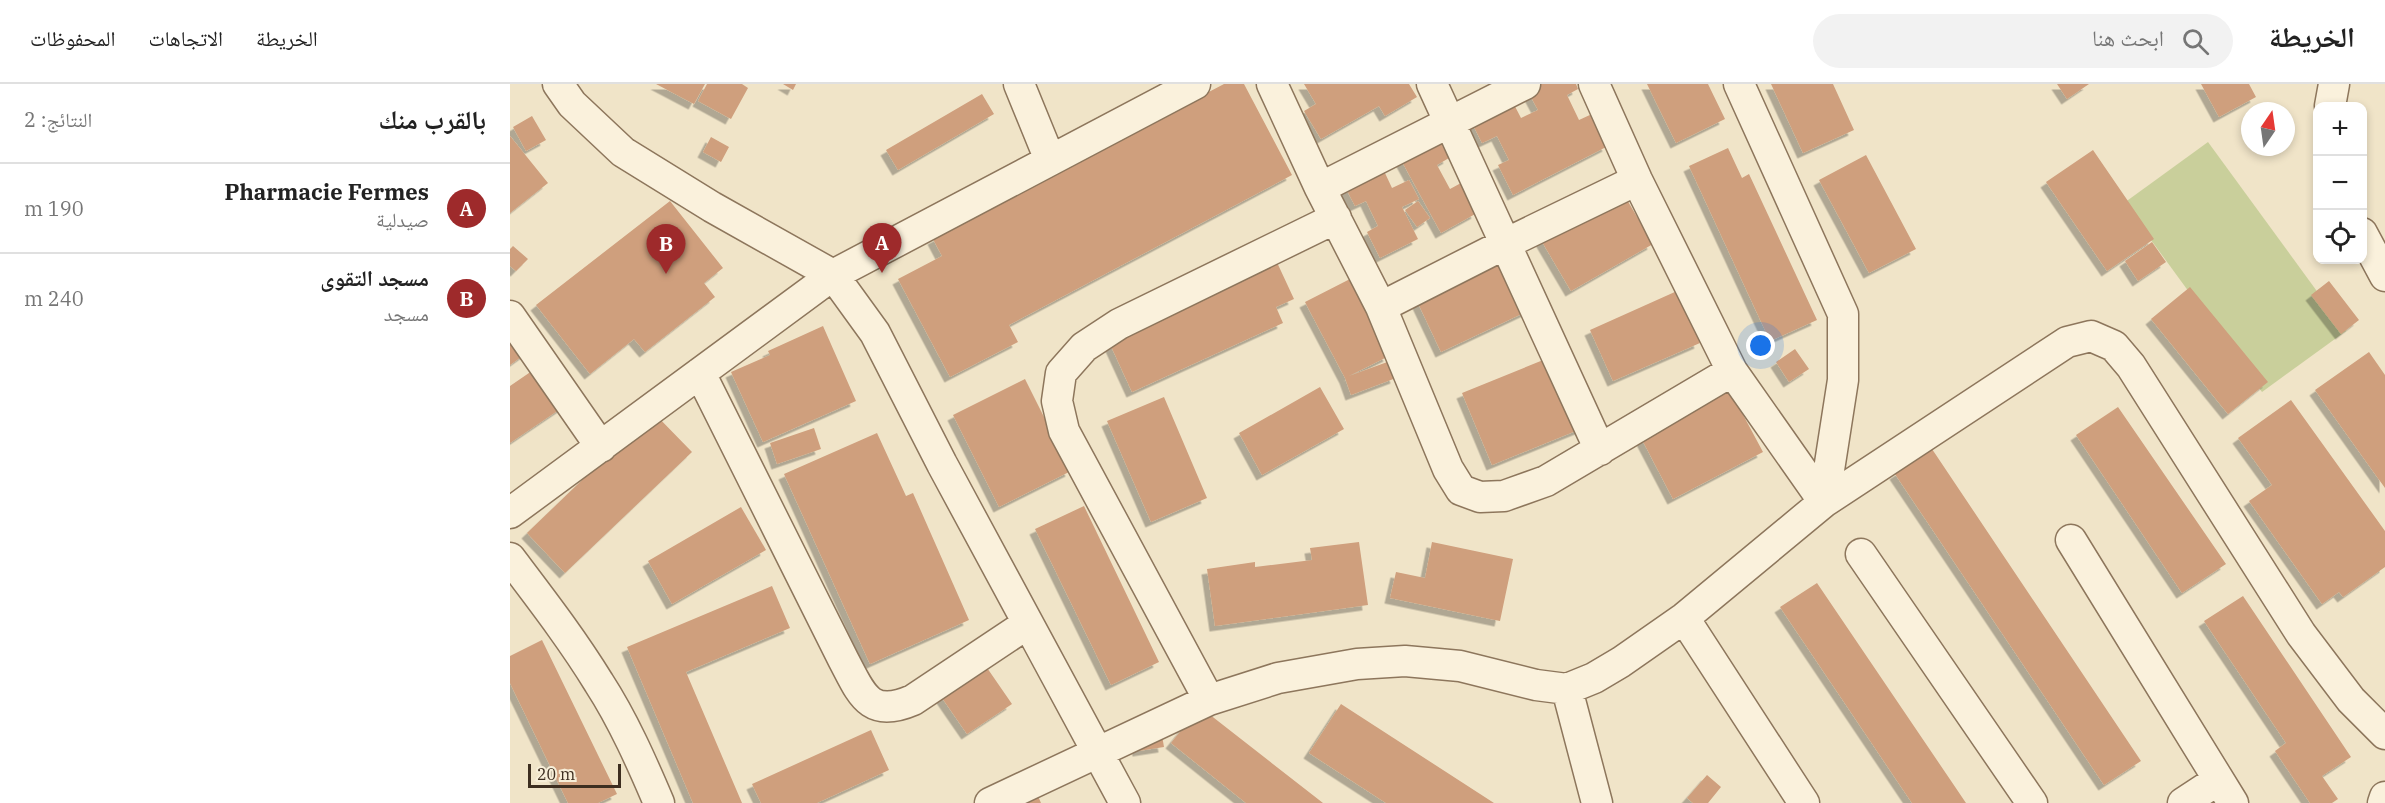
<!DOCTYPE html>
<html lang="ar">
<head>
<meta charset="utf-8">
<style>
	body { margin:0; font-family:"IBM Plex Serif","Noto Naskh Arabic",serif; background:#f2f2f2; color:#222; direction:rtl }
	.controls { position:absolute; right:18px; top:18px; display:grid; overflow:hidden; border-radius:12px; box-shadow:0 3px 9px #0003 }
	.controls button { width:54px; height:54px; display:grid; place-items:center; padding:0; border:0; border-bottom:2px solid #e0e0e0; background:#fff; color:#222; font:30px sans-serif }
	.compass { position:absolute; left:1731px; top:18px; width:54px; height:54px; border-radius:50%; background:#fff; box-shadow:0 3px 9px #0003; rotate:13deg }
	.scale { position:absolute; left:18px; bottom:15px; width:93px; box-sizing:border-box; padding-left:6px; border:3px solid #3d2e20; border-top:0; font-size:16px; line-height:21px; white-space:nowrap; color:#3d2e20; -webkit-text-stroke:4px #f7eed8; paint-order:stroke }
	.you { position:absolute; left:1251px; top:262px; width:21px; height:21px; margin:-15px; border:4px solid #fff; border-radius:50%; background:#1a73e8; box-shadow:0 0 0 9px #1a73e833 }
	.badge { display:grid; place-items:center; width:39px; height:39px; border-radius:50%; background:#9e2a2b; color:#fff; font-size:20px; font-weight:700 }
	.pin { position:absolute; translate:-50% -50px; filter:drop-shadow(0 2px 3px #0008) }
	.pin::after { content:''; position:absolute; top:32px; width:21px; height:18px; background:inherit; clip-path:polygon(0 0,100% 0,50% 100%) }
	.list { margin:0; padding:0; list-style:none }
	h2 { display:flex; justify-content:space-between; align-items:center; height:78px; margin:0; padding:0 24px; font-size:26px }
	h2 small { font-size:20px; font-weight:400; color:#767676 }
	.list li { display:grid; grid-template-columns:39px 1fr auto; gap:18px; align-items:center; box-sizing:border-box; height:90px; padding:0 24px; border-top:2px solid #e0e0e0 }
	.list b { display:block; font-size:22px; white-space:nowrap }
	.list p { margin:0; font-size:20px; white-space:nowrap; color:#767676 }
	.list em { font-size:20px; font-style:normal; color:#767676 }
	.icon { flex:none; width:33px; height:33px; fill:none; stroke:currentColor; stroke-width:2; stroke-linecap:round; stroke-linejoin:round }
	.map { position:relative; flex:none; width:1875px; height:719px; overflow:hidden; direction:ltr }
	header { display:flex; align-items:center; gap:36px; box-sizing:border-box; height:84px; padding:0 30px; background:#fff; border-bottom:2px solid #e0e0e0 }
	header strong { font-size:28px }
	nav { display:flex; gap:33px; margin-inline-start:auto; font-size:21px }
	.search { width:420px; height:54px; background:#f2f2f2; display:flex; align-items:center; gap:15px; box-sizing:border-box; padding:0 21px; border-radius:33px; color:#767676; font-size:22px }
	main { display:flex }
	aside { flex:1; background:#fff }
	.map>svg:first-child { display:block }
	.green { fill:#c9cf9b }
	.building { fill:#cf9f7d; filter:url(#shadow) }
	.lines { fill:none; stroke-linecap:round; stroke-linejoin:round }
	.minor-casing { stroke:#8d765c; stroke-width:33 }
	.minor { stroke:#faf1dc; stroke-width:30 }
</style>
</head>
<body>
<header>
<strong>الخريطة</strong>
<div class="search"><svg class="icon" aria-label="search" viewBox="0 0 24 24"><circle cx="10" cy="10" r="6"/><path d="M15 15l6 6"/></svg>ابحث هنا</div>
<nav><a>الخريطة</a><a>الاتجاهات</a><a>المحفوظات</a></nav>
</header>
<main>
<div class="map">
<svg width="1875" height="719" viewBox="0 0 1875 719">
	<defs>
		<filter id="shadow"><feDropShadow dx="-5.5" dy="5.5" stdDeviation="0" flood-color="#0004"/></filter>
	</defs>
	<rect width="100%" height="100%" fill="#f0e4c8"/>
	<path class="green" d="M 1698,58 L 1836,247 L 1752,308 L 1614,119 Z"/>
	<path class="building" d="M 146,0 L 195,0 L 184,20 Z
		M 197,0 L 232,0 L 238,4 L 221,35 L 188,17 Z
		M 273,0 L 286,0 L 283,6 Z
		M 714,0 L 734,0 L 782,91 L 499,241 L 508,258 L 440,293 L 388,195 L 432,172 L 423,155 L 454,139 L 447,126 L 634,42 Z
		M 794,0 L 899,0 L 907,13 L 875,32 L 869,22 L 811,55 L 794,27 L 806,20 Z
		M 1014,0 L 1066,0 L 1068,5 L 1057,11 L 1069,36 L 1082,30 L 1098,62 L 1003,111 L 988,81 L 999,76 L 987,52 L 972,59 L 956,27 L 997,7 L 1011,34 L 1028,26 Z
		M 1137,0 L 1198,0 L 1215,35 L 1166,59 Z
		M 1261,0 L 1323,0 L 1344,46 L 1293,69 Z
		M 1547,0 L 1579,0 L 1557,15 Z
		M 1691,0 L 1739,0 L 1746,13 L 1709,33 Z
		M 472,10 L 484,30 L 388,86 L 376,66 Z
		M 22,32 L 36,56 L 16,67 L 3,43 Z
		M 922,43 L 939,74 L 927,81 L 940,105 L 951,99 L 967,129 L 931,149 L 884,63 Z
		M 0,52 L 38,99 L 0,129 Z
		M 201,53 L 219,63 L 211,78 L 193,68 Z
		M 1218,64 L 1232,94 L 1239,90 L 1307,236 L 1260,257 L 1179,82 Z
		M 1583,66 L 1644,155 L 1597,187 L 1536,98 Z
		M 1356,71 L 1406,165 L 1359,189 L 1309,96 Z
		M 867,72 L 882,104 L 899,96 L 909,115 L 892,123 L 908,155 L 870,174 L 857,148 L 868,142 L 856,117 L 845,122 L 829,91 Z
		M 1113,109 L 1143,160 L 1061,207 L 1031,156 Z
		M 160,117 L 213,184 L 194,199 L 205,213 L 135,268 L 124,255 L 80,290 L 26,221 Z
		M 908,117 L 920,134 L 907,143 L 895,126 Z
		M 1642,158 L 1656,178 L 1628,197 L 1615,177 Z
		M 3,162 L 18,175 L 6,187 L 0,182 L 0,165 Z
		M 764,172 L 784,215 L 766,223 L 773,239 L 622,308 L 595,249 Z
		M 996,175 L 1020,226 L 931,268 L 907,217 Z
		M 840,195 L 879,272 L 839,292 L 880,277 L 886,294 L 841,311 L 835,294 L 795,218 Z
		M 1819,197 L 1849,236 L 1831,250 L 1801,211 Z
		M 1680,203 L 1758,298 L 1718,330 L 1641,235 Z
		M 1167,207 L 1190,259 L 1103,297 L 1080,246 Z
		M 0,230 L 25,263 L 0,281 Z
		M 313,242 L 346,317 L 253,358 L 221,288 L 260,271 L 258,267 Z
		M 1285,265 L 1299,285 L 1279,298 L 1266,278 Z
		M 1859,268 L 1875,291 L 1875,404 L 1805,306 Z
		M 1043,272 L 1073,344 L 982,381 L 952,309 Z
		M 35,278 L 62,317 L 0,359 L 0,302 Z
		M 515,295 L 561,387 L 489,423 L 443,331 Z
		M 1216,299 L 1253,368 L 1163,415 L 1127,346 Z
		M 810,303 L 834,345 L 752,391 L 729,349 Z
		M 654,313 L 697,414 L 641,438 L 597,337 Z
		M 1781,316 L 1875,447 L 1875,483 L 1833,513 L 1829,508 L 1812,520 L 1739,417 L 1762,401 L 1728,354 Z
		M 1608,323 L 1716,480 L 1672,509 L 1566,351 Z
		M 143,328 L 182,368 L 55,489 L 17,449 Z
		M 304,344 L 311,365 L 267,380 L 260,359 Z
		M 367,349 L 396,412 L 403,409 L 459,536 L 360,580 L 274,390 Z
		M 1422,365 L 1631,677 L 1594,701 L 1385,390 Z
		M 574,422 L 649,578 L 601,601 L 525,445 Z
		M 231,423 L 256,466 L 162,520 L 138,477 Z
		M 849,458 L 858,521 L 705,542 L 697,485 L 745,478 L 745,483 L 802,476 L 800,464 Z
		M 922,458 L 1003,475 L 990,537 L 880,514 L 886,488 L 915,494 Z
		M 1307,499 L 1456,719 L 1402,719 L 1270,523 Z
		M 262,502 L 280,544 L 176,588 L 232,719 L 183,719 L 117,563 Z
		M 1733,512 L 1841,673 L 1812,692 L 1828,715 L 1822,719 L 1800,719 L 1765,667 L 1776,659 L 1694,537 Z
		M 32,556 L 107,710 L 88,719 L 58,719 L 0,599 L 0,572 Z
		M 473,578 L 502,620 L 457,650 L 428,608 Z
		M 831,620 L 984,719 L 876,719 L 799,669 Z
		M 690,623 L 813,719 L 736,719 L 661,659 Z
		M 650,640 L 654,663 L 628,667 L 625,644 Z
		M 361,646 L 379,686 L 307,719 L 251,719 L 242,700 Z
		M 1197,691 L 1211,703 L 1198,719 L 1183,719 L 1177,714 Z
		M 528,712 L 531,719 L 512,719 Z"/>
	<g class="lines">
		<defs>
			<path id="minor" d="M 48,0 L 62,20 L 113,68 L 202,123 L 323,191 L 365,249 L 432,380 L 615,719
				M 509,0 L 540,76
				M 762,0 L 810,104 L 871,223 L 938,385 L 951,406 L 970,413 L 994,412 L 1036,397 L 1222,287
				M 922,0 L 1090,366
				M 1084,0 L 1127,96 L 1222,287 L 1314,418 L 1333,296 L 1333,230 L 1229,0
				M 1820,22 L 1824,0
				M 810,104 L 1015,0
				M 1852,149 L 1875,192
				M 871,223 L 997,159 L 1127,96
				M 0,232 L 91,363
				M 190,289 L 333,575 C 352,611 359,635 403,616 L 517,540
				M 0,429 L 323,191 L 685,0
				M 1561,456 L 1723,719
				M 1351,470 L 1522,719
				M 0,474 C 31,515 62,555 89,599 C 113,636 132,679 149,719
				M 1174,534 L 1294,719
				M 1057,605 L 1087,719
				M 699,616 L 554,347 L 547,317 L 551,289 L 574,263 L 609,240 L 826,134
				M 480,719 L 699,616 L 768,594 L 847,580 L 895,577 L 950,582 L 1026,601 L 1057,605 L 1084,594 L 1111,578 L 1174,534 L 1314,418 L 1557,258 L 1581,252 L 1604,262 L 1621,282 L 1791,550 L 1841,616 L 1875,650
				M 1673,719 L 1708,696
				M 1873,719 L 1875,713"/>
		</defs>
		<use href="#minor" class="minor-casing"/>
		<use href="#minor" class="minor"/>
	</g>
</svg>
<div class="controls">
<button>+</button>
<button>−</button>
<button><svg class="icon" aria-label="locate" viewBox="0 0 24 24"><circle cx="12" cy="12" r="6"/><path d="M12 2v4M12 18v4M2 12h4M18 12h4"/></svg></button>
</div>
<svg class="compass" viewBox="-18 -18 36 36"><path d="M0-13l5 13h-10z" fill="#e53935"/><path d="M0 13l5-13h-10z" fill="#767676"/></svg>
<div class="scale">20 m</div>
<div class="you"></div>
<div class="pin badge" style="left:372px;top:189px">A</div>
<div class="pin badge" style="left:156px;top:190px">B</div>
</div>
<aside>
<h2>بالقرب منك<small>النتائج: 2</small></h2>
<ul class="list">
<li><span class="badge">A</span><div><b>Pharmacie Fermes</b><p>صيدلية</p></div><em>190 m</em></li>
<li><span class="badge">B</span><div><b>مسجد التقوى</b><p>مسجد</p></div><em>240 m</em></li>
</ul>
</aside>
</main>
</body>
</html>
